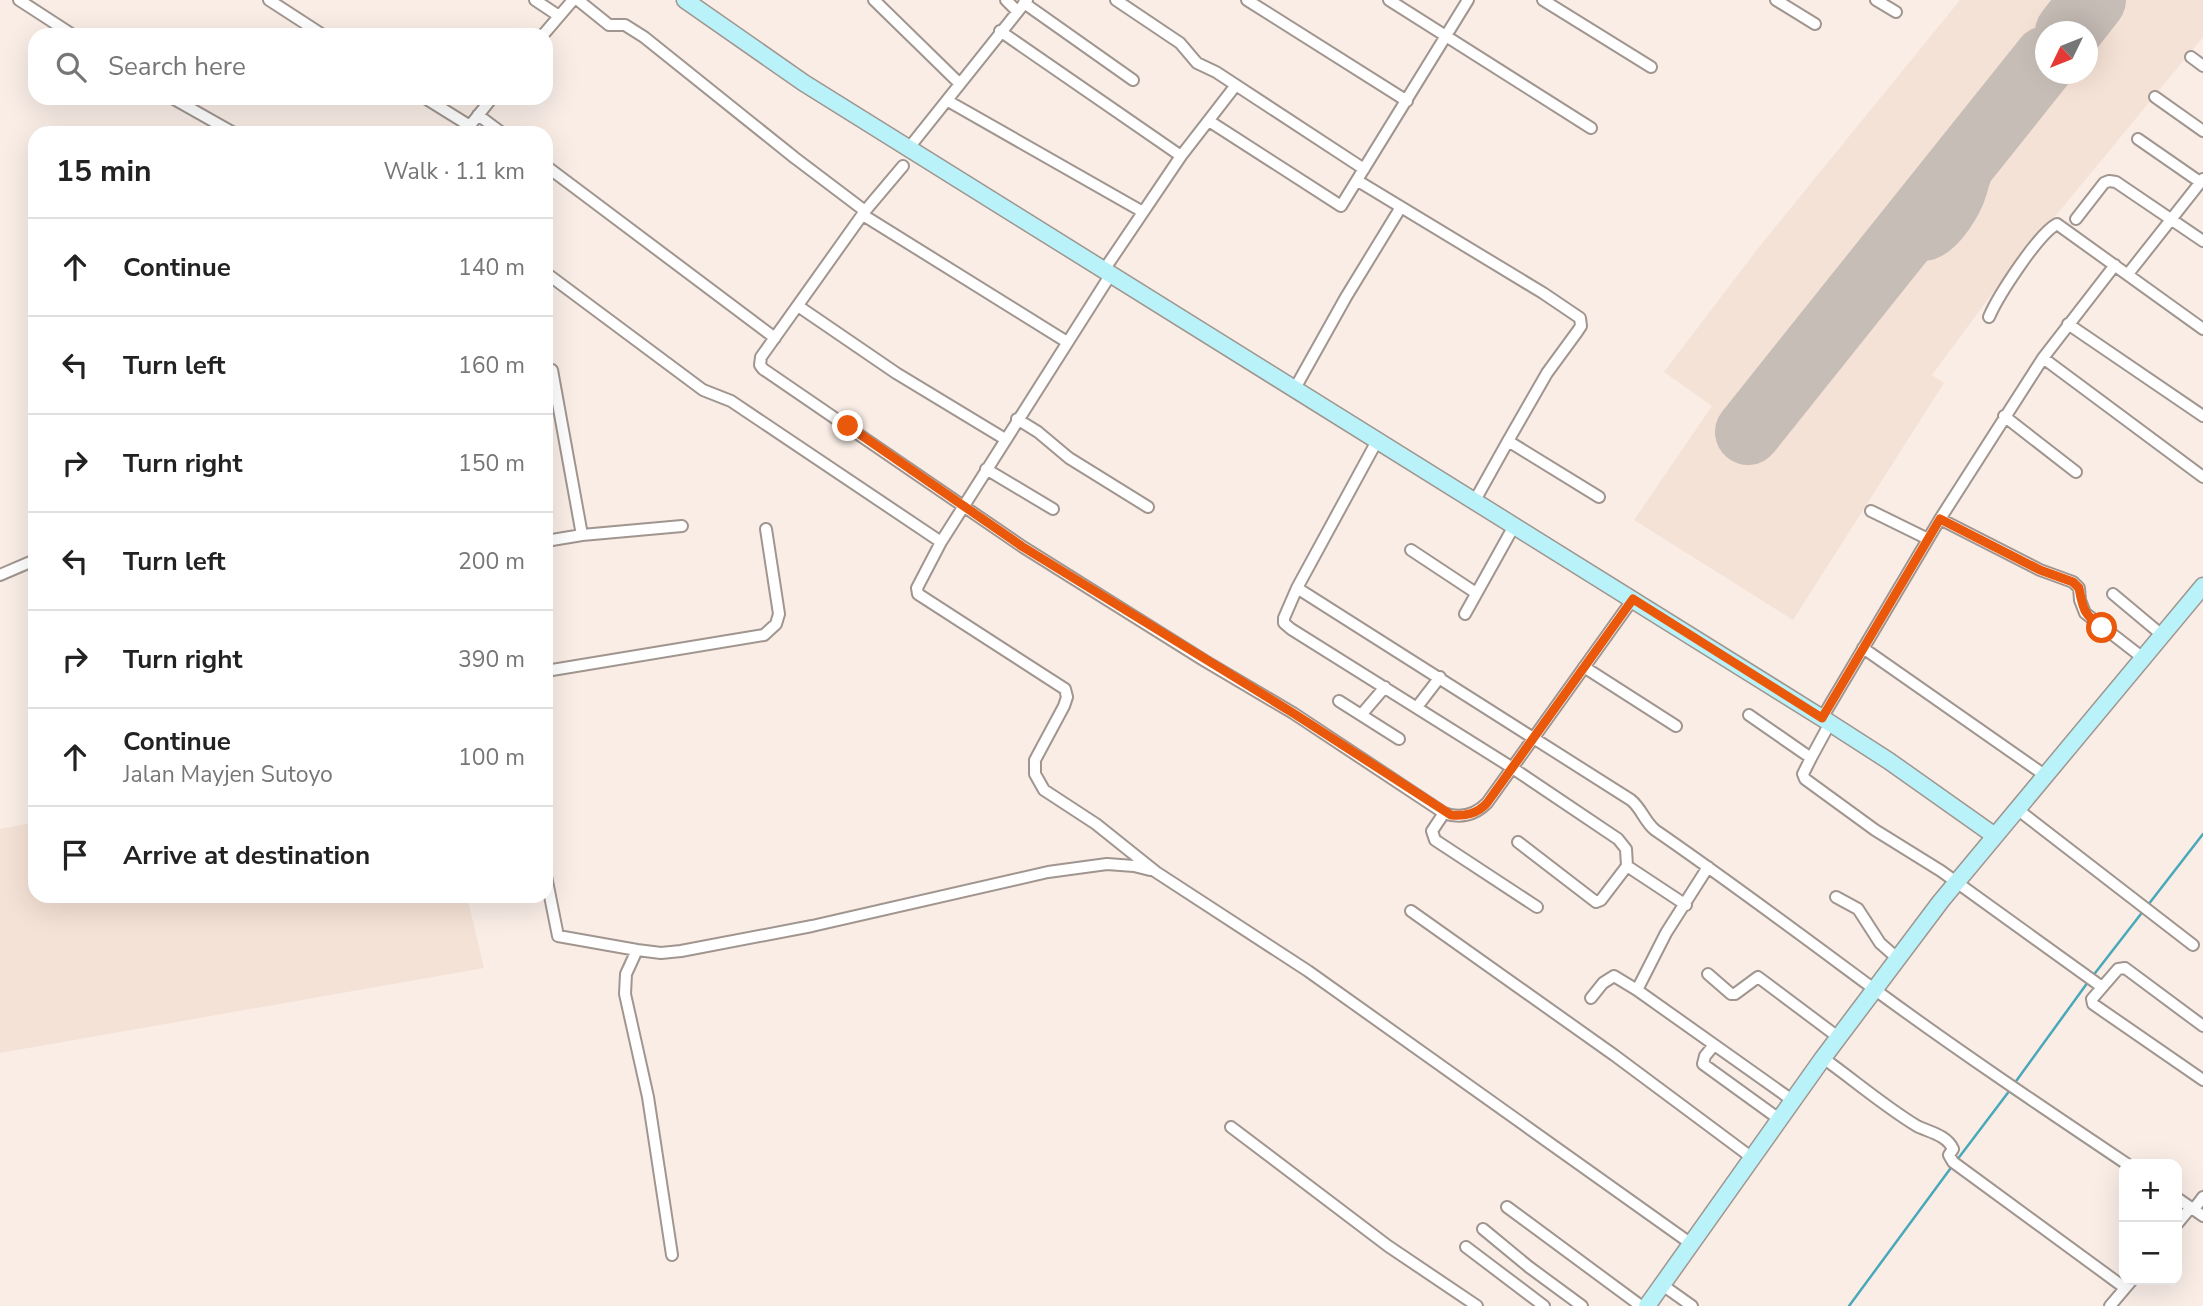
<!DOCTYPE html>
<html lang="en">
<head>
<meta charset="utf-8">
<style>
	body { margin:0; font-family:"Nunito Sans",sans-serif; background:#f6f6f6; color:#222 }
	.controls { position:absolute; right:21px; bottom:21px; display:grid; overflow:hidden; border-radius:14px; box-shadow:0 7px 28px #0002 }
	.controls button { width:63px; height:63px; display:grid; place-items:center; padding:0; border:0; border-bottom:2px solid #e0e0e0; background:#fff; color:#222; font:35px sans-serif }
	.compass { position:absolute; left:2035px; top:21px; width:63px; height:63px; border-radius:50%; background:#fff; box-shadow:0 7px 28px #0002; rotate:227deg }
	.stop { position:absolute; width:21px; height:21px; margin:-16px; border:5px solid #ea580c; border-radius:50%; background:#fff }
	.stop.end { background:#ea580c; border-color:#fff; box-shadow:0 2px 7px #0008 }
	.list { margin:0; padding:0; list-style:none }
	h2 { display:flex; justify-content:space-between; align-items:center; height:91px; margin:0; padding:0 28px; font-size:30px }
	h2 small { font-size:23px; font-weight:400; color:#767676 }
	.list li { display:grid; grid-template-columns:46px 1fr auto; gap:21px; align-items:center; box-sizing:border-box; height:98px; padding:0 28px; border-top:2px solid #e0e0e0 }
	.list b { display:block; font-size:26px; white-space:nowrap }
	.list p { margin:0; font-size:23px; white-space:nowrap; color:#767676 }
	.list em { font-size:23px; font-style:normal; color:#767676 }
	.icon { flex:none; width:38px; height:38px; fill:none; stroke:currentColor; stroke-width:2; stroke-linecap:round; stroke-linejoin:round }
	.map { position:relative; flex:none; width:2203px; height:1306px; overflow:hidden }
	.search { position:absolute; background:#fff; box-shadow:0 7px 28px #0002; left:28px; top:28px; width:525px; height:77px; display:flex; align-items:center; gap:18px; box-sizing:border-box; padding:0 24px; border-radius:21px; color:#767676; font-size:26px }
	.panel { position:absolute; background:#fff; box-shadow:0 7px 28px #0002; left:28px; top:126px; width:525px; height:777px; border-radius:21px }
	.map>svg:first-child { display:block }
	.built { fill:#f5e2d6; fill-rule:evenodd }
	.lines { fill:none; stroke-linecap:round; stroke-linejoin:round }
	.stream { stroke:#49a8b9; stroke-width:2.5 }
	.taxiway { stroke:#c7bdb7; stroke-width:26 }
	.runway { stroke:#c7bdb7; stroke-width:66 }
	.street-casing { stroke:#a0958f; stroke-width:14 }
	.secondary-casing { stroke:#a0958f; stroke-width:19 }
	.street { stroke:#fff; stroke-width:10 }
	.secondary { stroke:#baf2fa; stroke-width:16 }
	.route { stroke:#ea580c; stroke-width:9 }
</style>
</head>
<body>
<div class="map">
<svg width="2203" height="1306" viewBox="0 0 2203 1306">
	<rect width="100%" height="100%" fill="#f9ede6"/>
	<path class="built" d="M 1960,0 L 2203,0 L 2203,37 L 1997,287 L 1932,375 L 1944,383 L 1793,620 L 1634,520 L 1712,406 L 1664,372 L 1759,247 ZM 2046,32 L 2088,32 L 2088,74 L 2046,74 Z
		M 35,822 L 35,896 L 467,896 L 484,968 L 0,1053 L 0,829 Z"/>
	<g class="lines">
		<path class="stream" d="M 2148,905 L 2203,834
			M 2092,977 L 2144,910
			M 2014,1084 L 2088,982
			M 2009,1091 L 2124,1169
			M 1957,1160 L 2010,1090
			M 1849,1306 L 1953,1165"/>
		<path class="taxiway" d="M 1908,232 L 1907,239 C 1932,268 1964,218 1972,197 C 1980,175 1984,151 1991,128"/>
		<path class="runway" d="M 2068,32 L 2093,0
			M 1748,432 L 2046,59"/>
		<defs>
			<path id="street" d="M 19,0 L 73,35
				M 269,0 L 323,35
				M 535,0 L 559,16
				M 578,0 L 609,25 L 625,25 L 644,37 L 795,158 L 865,211
				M 874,0 L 960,84
				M 1006,0 L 1017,11
				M 1116,0 L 1180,43 L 1197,63 L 1216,72 L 1364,169
				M 1247,0 L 1407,101
				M 1389,0 L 1591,128
				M 1543,0 L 1651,67
				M 1776,0 L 1815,24
				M 1876,0 L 1896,12
				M 1024,3 L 1133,80
				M 1000,31 L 1181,156
				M 543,35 L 573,0
				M 2191,57 L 2203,66
				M 2155,97 L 2203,131
				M 172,98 L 234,133
				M 425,98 L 470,126
				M 948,101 L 1143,212
				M 478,115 L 502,133
				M 1209,121 L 1341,206 L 1468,0
				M 464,133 L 492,98
				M 2138,139 L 2200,182
				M 908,149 L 1027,0
				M 546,166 L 775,338
				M 903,166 L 865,211 L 761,357 L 760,365 L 763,369 L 1023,547 L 1205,661 L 1293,713 L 1444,813 C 1460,819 1475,815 1487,803 L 1633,599
				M 1358,181 L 1543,293 L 1580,318 L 1581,326 L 1577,332 L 1547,373 L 1508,441
				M 863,215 L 1067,342
				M 2076,219 L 2104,183 L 2109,181 L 2116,182 L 2203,241
				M 1104,270 L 1181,156 L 1236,85
				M 546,273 L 703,390 L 731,401 L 941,542
				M 1111,274 L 941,542 L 917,588 L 918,594 L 1065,689 L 1067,697 L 1064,706 L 1035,760 L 1035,774 L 1044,790 L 1096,824 L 1156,872 L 1308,971 L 1690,1243
				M 2128,274 L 2203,179
				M 798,306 L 896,373 L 1005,439
				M 1989,317 C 1998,296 2038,234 2057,224 L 2203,329
				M 2068,324 L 2203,416
				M 2043,358 L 2203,477
				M 552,370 L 582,535
				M 1294,390 L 1346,297 L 1401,207
				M 2004,416 L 2076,472
				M 1017,419 L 1038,432 L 1069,458 L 1148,507
				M 1377,441 L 1297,588 L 1284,618 L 1284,623 L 1291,629 L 1511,767 L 1618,839 L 1626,849 L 1627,866 L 1686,905
				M 986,469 L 1053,509
				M 1474,502 L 1508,441 L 1599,497
				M 1871,511 L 1928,539
				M 1940,519 L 2043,358 L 2115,265
				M 546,541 L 582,535 L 682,526
				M 1411,550 L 1476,593
				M 0,575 L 35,560
				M 1297,588 L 1631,800 C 1642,809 1644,821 1655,830 C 1729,881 1801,935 1874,989 C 1957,1050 2042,1107 2127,1164
				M 2113,594 L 2162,635
				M 1465,614 L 1514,526
				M 1863,648 L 2046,776
				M 1584,667 L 1676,726
				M 546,671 L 764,635 L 776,624 L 779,614 L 766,529
				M 1339,701 L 1399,739
				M 1417,707 L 1440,677
				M 1361,715 L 1385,687
				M 1749,715 L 1811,758 L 1803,774 L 1805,779 L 1875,830 L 1941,871 L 2102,987
				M 1822,718 L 1940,519 L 2040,570 L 2073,582 L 2079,588 L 2080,600 L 2085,613 L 2143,658
				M 1811,758 L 1830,723
				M 2017,809 L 2193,945
				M 1444,813 L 1432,831 L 1435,840 L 1537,907
				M 1518,842 L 1596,902 L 1601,900 L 1627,866
				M 1708,867 L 1666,933 L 1637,990 L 1792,1100
				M 546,876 L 558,936 L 637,950 L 661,953 L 681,951 L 812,926 L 1048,872 L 1107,864 L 1134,866 L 1150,870
				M 1836,897 L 1858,909 L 1880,943 L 1897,958
				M 1411,911 L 1614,1055 L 1751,1157
				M 637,950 L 626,974 L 625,994 L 648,1097 L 672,1255
				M 1708,974 L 1731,994 L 1735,994 L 1758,977 L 1838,1037
				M 1591,998 L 1603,983 L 1614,976 L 1637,990
				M 2203,1026 L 2125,968 L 2118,969 L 2092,999 L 2093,1004 L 2203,1080
				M 1714,1045 L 1705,1056 L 1703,1064 L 1779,1119
				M 1823,1058 C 1854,1080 1884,1106 1917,1126 C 1929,1132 1947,1135 1953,1149 L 1949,1155 L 1953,1162 L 2125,1288
				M 1231,1127 L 1388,1246 L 1477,1306
				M 2177,1198 L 2203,1216
				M 1507,1207 L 1641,1306
				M 2194,1209 L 2203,1197
				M 2177,1224 L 2191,1207
				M 1483,1229 L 1529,1267 L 1582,1306
				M 1466,1247 L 1544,1306
				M 1661,1284 L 1692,1306
				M 2110,1306 L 2132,1280"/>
			<path id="secondary" d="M 685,0 L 804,83 L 1830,723 L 1889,761 L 1995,836
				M 1647,1306 L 1823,1058 L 1941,901 L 2203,586"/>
		</defs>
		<use href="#street" class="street-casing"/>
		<use href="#secondary" class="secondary-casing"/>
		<use href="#street" class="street"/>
		<use href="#secondary" class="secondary"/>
	</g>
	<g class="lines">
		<path class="route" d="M 848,426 L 1023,547 L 1293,713 L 1451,815 C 1466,816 1477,814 1487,803 L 1633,599 L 1822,718 L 1940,519 L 2040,570 L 2073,582 L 2079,588 C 2083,610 2084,614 2102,628"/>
	</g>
</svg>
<div class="controls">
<button>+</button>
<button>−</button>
</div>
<svg class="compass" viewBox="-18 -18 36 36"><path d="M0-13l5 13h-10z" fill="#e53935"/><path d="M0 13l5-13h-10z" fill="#767676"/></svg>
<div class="stop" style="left:2102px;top:628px"></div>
<div class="stop end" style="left:848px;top:426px"></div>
<div class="search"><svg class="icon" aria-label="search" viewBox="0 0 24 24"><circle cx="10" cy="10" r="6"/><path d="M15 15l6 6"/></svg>Search here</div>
<section class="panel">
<h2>15 min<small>Walk · 1.1 km</small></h2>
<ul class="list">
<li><svg class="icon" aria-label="ahead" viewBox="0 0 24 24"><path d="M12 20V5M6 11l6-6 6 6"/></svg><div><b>Continue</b></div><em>140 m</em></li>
<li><svg class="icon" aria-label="left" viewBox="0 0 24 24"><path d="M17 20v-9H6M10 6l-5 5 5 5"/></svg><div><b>Turn left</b></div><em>160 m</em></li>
<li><svg class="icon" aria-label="right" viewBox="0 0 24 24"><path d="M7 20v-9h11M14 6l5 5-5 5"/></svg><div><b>Turn right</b></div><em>150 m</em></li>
<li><svg class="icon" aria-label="left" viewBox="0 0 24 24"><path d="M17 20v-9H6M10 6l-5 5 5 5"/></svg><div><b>Turn left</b></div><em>200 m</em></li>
<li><svg class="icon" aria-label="right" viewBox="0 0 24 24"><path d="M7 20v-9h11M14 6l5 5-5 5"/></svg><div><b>Turn right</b></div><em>390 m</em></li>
<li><svg class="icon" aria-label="ahead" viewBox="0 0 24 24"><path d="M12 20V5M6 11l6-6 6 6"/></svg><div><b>Continue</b><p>Jalan Mayjen Sutoyo</p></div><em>100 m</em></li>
<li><svg class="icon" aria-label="arrive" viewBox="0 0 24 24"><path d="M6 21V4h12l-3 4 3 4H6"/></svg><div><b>Arrive at destination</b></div></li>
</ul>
</section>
</div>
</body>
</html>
